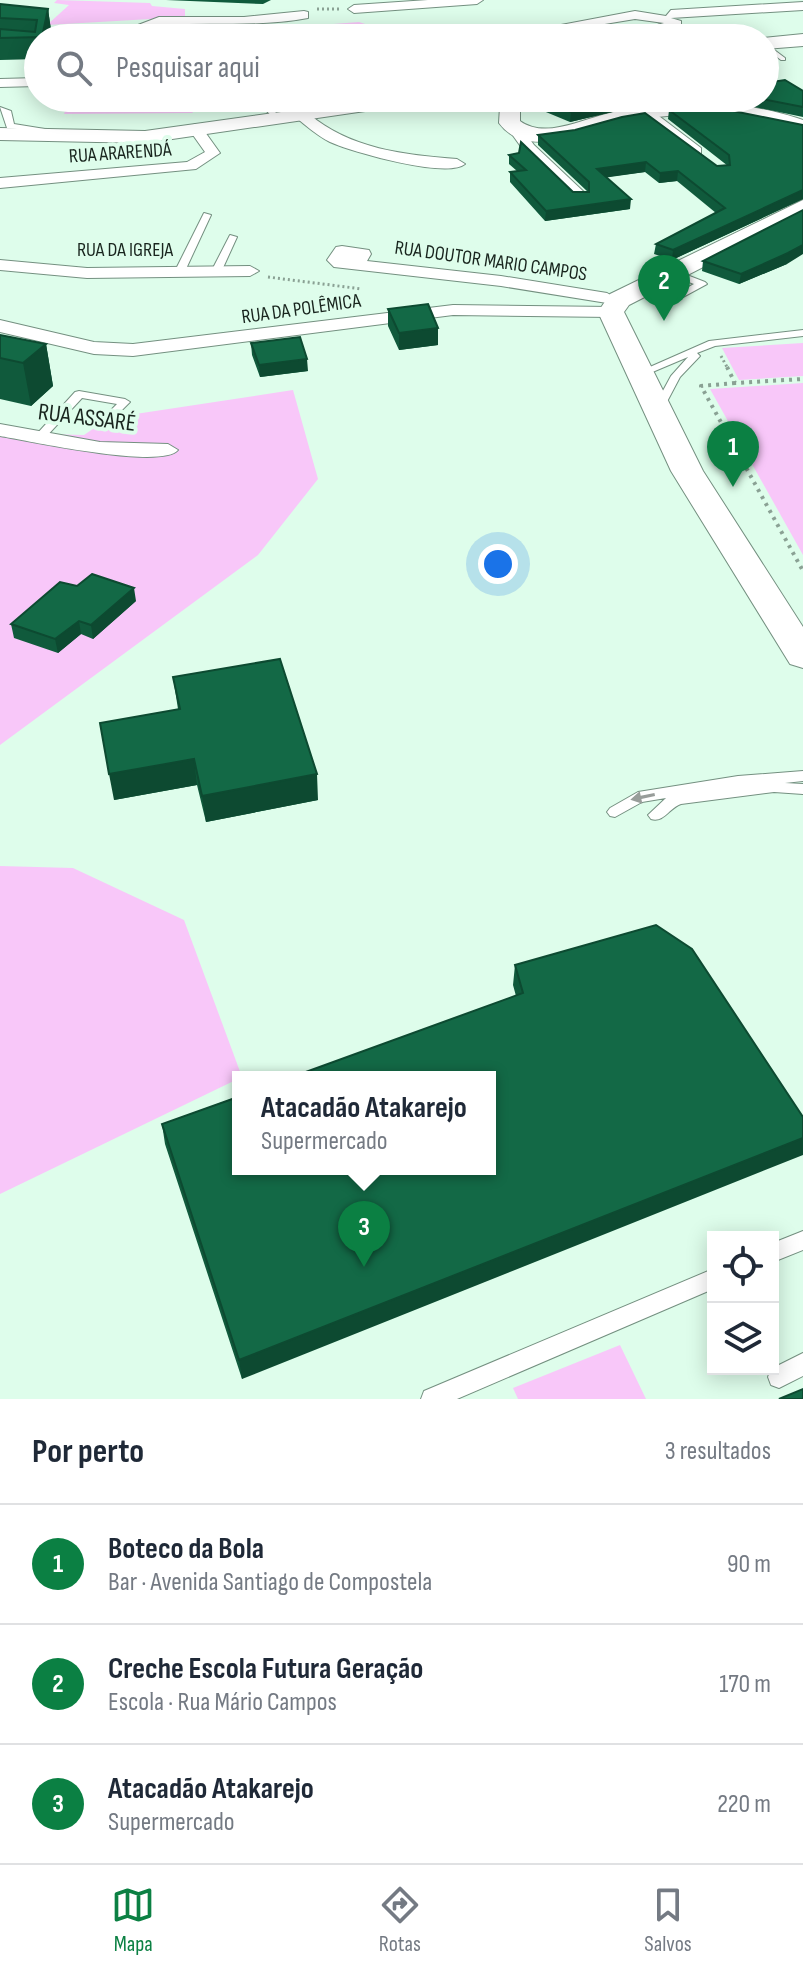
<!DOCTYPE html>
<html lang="pt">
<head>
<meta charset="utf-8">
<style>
	body { margin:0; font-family:"Sofia Sans Condensed",sans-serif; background:#f6f6f7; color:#1f2937 }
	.controls { position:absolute; right:24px; bottom:24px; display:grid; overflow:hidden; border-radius:0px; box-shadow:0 4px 20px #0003 }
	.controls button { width:72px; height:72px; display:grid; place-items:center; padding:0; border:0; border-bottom:2px solid #e0e1e3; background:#fff; color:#1f2937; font:40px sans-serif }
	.you { position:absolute; left:498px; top:564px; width:28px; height:28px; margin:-20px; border:6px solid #fff; border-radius:50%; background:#1a73e8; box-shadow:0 0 0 12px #1a73e833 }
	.badge { display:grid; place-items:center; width:52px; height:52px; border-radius:50%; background:#0b8043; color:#fff; font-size:26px; font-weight:700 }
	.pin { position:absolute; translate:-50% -66px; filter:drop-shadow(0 2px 4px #0008) }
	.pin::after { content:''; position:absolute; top:42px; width:28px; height:24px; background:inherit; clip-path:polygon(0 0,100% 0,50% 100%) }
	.popup { position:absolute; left:232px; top:1071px; width:264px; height:104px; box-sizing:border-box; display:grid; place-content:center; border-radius:0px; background:#fff; filter:drop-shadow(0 2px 6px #0005); font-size:26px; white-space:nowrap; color:#747a83 }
	.popup b { font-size:30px; color:#1f2937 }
	.popup::after { content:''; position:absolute; left:50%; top:100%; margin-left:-16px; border:16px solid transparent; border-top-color:#fff }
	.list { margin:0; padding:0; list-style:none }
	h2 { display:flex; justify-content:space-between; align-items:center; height:104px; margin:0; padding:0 32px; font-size:34px }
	h2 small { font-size:26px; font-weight:400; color:#747a83 }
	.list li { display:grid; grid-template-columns:52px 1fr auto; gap:24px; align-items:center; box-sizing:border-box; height:120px; padding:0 32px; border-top:2px solid #e0e1e3 }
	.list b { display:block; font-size:30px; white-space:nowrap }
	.list p { margin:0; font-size:26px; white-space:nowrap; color:#747a83 }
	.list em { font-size:26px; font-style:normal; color:#747a83 }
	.icon { flex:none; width:44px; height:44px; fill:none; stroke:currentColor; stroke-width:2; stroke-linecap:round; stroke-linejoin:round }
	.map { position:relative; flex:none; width:803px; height:1399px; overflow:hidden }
	.search { position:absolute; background:#fff; box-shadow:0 4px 20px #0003; left:24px; right:24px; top:24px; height:88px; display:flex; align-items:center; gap:20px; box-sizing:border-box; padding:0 28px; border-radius:44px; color:#747a83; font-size:30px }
	.sheet { height:464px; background:#fff }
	nav { display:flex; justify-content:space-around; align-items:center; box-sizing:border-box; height:112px; border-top:2px solid #e0e1e3; background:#fff; font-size:22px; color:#747a83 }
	nav a { display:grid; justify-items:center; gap:4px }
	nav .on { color:#0b8043 }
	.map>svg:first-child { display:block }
	.green { fill:#f8c7f9 }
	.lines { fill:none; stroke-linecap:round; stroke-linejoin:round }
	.service-casing { stroke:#749080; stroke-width:2 }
	.minor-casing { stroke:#749080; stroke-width:2 }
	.tertiary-casing { stroke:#749080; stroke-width:2 }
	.secondary-casing { stroke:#749080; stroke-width:2 }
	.path-far1 { stroke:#8aa194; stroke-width:3; stroke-dasharray:2 3; stroke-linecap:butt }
	.path { stroke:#8aa194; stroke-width:4; stroke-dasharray:3 5; stroke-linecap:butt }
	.service { fill:#fff; fill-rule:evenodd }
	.minor { fill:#fff; fill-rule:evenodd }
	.tertiary { fill:#fff; fill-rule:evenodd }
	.secondary { fill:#fff; fill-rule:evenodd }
	.wall { fill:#105a3c }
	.shaded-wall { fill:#0d4a31 }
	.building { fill:#136946; stroke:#0d4a31; stroke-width:2 }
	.oneway { fill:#989d9a }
	.labels { text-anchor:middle; stroke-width:8; stroke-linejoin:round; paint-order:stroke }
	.far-street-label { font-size:20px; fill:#19251e; stroke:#defdeb }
	.street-label { font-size:24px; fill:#19251e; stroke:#defdeb }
</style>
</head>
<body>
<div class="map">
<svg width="803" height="1399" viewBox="0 0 803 1399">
	<rect width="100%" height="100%" fill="#defdeb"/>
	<path class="green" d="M 57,0 L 150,3 L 152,6 L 185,9 L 185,17 L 47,25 L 69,5 L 54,3 Z
		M 359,22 L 408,38 L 145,38 L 173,29 L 192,35 Z
		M 70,98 L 210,98 L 192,113 L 64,114 Z
		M 803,343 L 803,376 L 739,380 L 722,348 Z
		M 803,383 L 803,555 L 710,389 Z
		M 293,390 L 318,479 L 258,555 L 0,745 L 0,433 L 84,435 L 109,418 Z
		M 0,866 L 73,868 L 184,920 L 242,1077 L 0,1194 Z
		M 620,1345 L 646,1399 L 518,1399 L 513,1388 Z"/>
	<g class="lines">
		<defs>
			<path id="service" d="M 765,43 L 785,58 L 785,60 L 781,60 L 765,48 Z
				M 311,98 L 328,98 L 273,109 L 282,121 L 278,123 L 264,108 Z
				M 0,107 L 11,111 L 14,124 L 51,130 L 47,132 L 7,128 Z
				M 204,213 L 211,215 L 185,271 L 177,273 L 175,271 Z
				M 230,235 L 237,237 L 222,270 L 214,272 L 212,270 Z
				M 674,270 L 705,282 L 707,284 L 683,297 L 650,283 L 655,280 L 683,290 L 694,284 L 671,275 L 671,271 Z
				M 803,330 L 803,336 L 715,346 L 697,353 L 700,356 L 680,377 L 661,413 L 657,414 L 652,411 L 671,376 L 688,357 L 643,376 L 639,377 L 634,374 L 709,341 Z
				M 79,391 L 125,399 L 130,402 L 114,418 L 110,419 L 105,416 L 117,404 L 82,398 L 43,440 L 35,440 L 35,436 L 75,392 Z
				M 803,771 L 803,781 L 785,783 L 803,784 L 803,794 L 774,792 L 681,804 C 669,808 664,823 651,819 L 648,815 L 666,798 L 642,802 L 615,817 L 610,816 L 607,812 L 610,808 L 638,792 L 738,776 Z
				M 803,1231 L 803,1250 L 773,1262 L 773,1243 Z
				M 713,1269 L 713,1289 L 457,1399 L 421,1399 L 424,1391 Z
				M 803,1353 L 803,1376 L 779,1388 L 771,1385 L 768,1377 L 771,1369 Z"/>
			<path id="minor" d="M 428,0 L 483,0 L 477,4 L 354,13 L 348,9 L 354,5 Z
				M 803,2 L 803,10 L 671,18 L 681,21 L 681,27 L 635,38 L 614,38 L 664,23 L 635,19 L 520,38 L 503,36 L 635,11 L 666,16 L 671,10 Z
				M 304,11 L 308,12 L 308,18 C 261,27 212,22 164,25 C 143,26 126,38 104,38 L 159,17 L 244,17 Z
				M 38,78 L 38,86 L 0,87 L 0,79 Z
				M 641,110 L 651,110 L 701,148 L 701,154 L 691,154 L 641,116 Z
				M 299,114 L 309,114 C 350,149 405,155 457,159 L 465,164 C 447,179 352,152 330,142 C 318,136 309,128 299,120 Z
				M 195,124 L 200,125 L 220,153 L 196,169 L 0,188 L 0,178 L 187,162 L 205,152 L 188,128 Z
				M 511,127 L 521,127 L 534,145 L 586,194 L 586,200 L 574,200 L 524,151 L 509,130 Z
				M 342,246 L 369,250 L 371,254 L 367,261 L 501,276 L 607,293 L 616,298 L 607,303 L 501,286 L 334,267 L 327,260 L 336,247 Z
				M 0,260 L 87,268 L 250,266 L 259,271 L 250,276 L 87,278 L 0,270 Z
				M 453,305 L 611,307 L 620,312 L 611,317 L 453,315 L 133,356 L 94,354 L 0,332 L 0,320 L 94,342 L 133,344 Z
				M 0,424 L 100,442 L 168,444 L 178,450 C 162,470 29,441 0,436 Z"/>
			<path id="tertiary" d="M 382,98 L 429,98 L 420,103 L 145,143 L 0,140 L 0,128 L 145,131 Z"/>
			<path id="secondary" d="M 803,34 L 803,46 L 765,49 L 763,38 Z
				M 509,98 L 531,98 L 520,109 L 520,121 C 543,138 577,122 602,115 C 667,98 733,98 797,118 L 803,120 L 803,133 C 766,124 733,113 694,114 C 669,115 645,118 620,123 C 585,131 527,161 499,123 L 500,107 Z
				M 803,200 L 803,216 L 629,305 L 624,312 L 703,471 L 803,627 L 803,668 L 790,664 L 671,471 L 598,312 L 610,294 Z"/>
		</defs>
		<use href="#service" class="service-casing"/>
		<use href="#minor" class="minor-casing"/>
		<use href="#tertiary" class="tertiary-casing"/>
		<use href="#secondary" class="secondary-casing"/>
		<path class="path-far1" d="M 317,9 L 339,9
			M 268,277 L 362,289
			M 721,356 L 728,369"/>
		<path class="path" d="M 727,367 L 735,383 L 803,379
			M 735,383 L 701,386 L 803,571"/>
		<use href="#service" class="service"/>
		<use href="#minor" class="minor"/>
		<use href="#tertiary" class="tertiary"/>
		<use href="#secondary" class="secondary"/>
	</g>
	<path class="wall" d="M 166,0 L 271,0 L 263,4 Z
		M 0,4 L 48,9 L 51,30 L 49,38 L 38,38 L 38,59 L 0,60 Z
		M 803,91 L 803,117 L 725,101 L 650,103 L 570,122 L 529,105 L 529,98 L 765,98 Z
		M 669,110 L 803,125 L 803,199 L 672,260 L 654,254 L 656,244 L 716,213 L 677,181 L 659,183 L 645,172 L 606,177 L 630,209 L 545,221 L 510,182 L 510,172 L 517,171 L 509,164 L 509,155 L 573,192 L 588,192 L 538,145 L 538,135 L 717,166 L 728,166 L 668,119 Z
		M 703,261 L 787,264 L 739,284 L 702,271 Z
		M 388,309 L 438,328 L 438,345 L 399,350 L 388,326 Z
		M 0,335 L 46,344 L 53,386 L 31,406 L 0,399 Z
		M 251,343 L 308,371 L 260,377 L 252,355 Z
		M 136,601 L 93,639 L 81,634 L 58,653 L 14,638 L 11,624 Z
		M 173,677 L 318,800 L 206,822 L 197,785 L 114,800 L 178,709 Z
		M 656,925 L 242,1379 L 165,1144 L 162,1124 L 516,996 L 513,985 L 515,965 Z"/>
	<path class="shaded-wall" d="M 48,9 L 51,30 L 49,38 L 42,38 Z
		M 632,98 L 651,98 L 650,103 L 570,122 L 571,112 Z
		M 646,162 L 645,172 L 596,179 L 597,169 Z
		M 678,171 L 677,181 L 659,183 L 660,173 Z
		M 803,190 L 803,199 L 672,260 L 673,250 Z
		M 631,199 L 630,209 L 545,221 L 546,211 Z
		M 803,245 L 803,254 L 787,264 L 739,284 L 741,274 Z
		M 438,328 L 438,345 L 399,350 L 399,333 Z
		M 46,344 L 53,386 L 31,406 L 23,363 Z
		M 307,359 L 308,371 L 260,377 L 259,365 Z
		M 134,588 L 136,601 L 93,639 L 91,625 Z
		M 79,621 L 81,634 L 58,653 L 55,639 Z
		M 194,759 L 197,785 L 114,800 L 109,774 Z
		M 317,774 L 318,800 L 206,822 L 202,796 Z
		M 803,1138 L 803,1155 L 242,1379 L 239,1360 Z"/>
	<path class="building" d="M 0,4 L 48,9 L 42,37 L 0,38 L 0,29 L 35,32 L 37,20 L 0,18 Z
		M 785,80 L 803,91 L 803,107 L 757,98 L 765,98 L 765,83 Z
		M 535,98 L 632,98 L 571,112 Z
		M 723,109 L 803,125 L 803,190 L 673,250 L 656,244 L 725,208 L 678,171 L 660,173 L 646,162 L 597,169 L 631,199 L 546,211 L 510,172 L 526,170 L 509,155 L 519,153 L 521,142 L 573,192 L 589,192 L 589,182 L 538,135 L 575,130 L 622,117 L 645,113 L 717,166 L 730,165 L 729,155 L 669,110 Z
		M 803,210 L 803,245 L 788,253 L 741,274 L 703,261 Z
		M 428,304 L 438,328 L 399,333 L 388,309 Z
		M 0,335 L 46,344 L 23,363 L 0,358 Z
		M 300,337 L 307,359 L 259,365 L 251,343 Z
		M 92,574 L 134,588 L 91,625 L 79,621 L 55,639 L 11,624 L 60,582 L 77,586 Z
		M 280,659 L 317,774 L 202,796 L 194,759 L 109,774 L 100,723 L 180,709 L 173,677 Z
		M 656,925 L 692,949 L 803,1117 L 803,1138 L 239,1360 L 162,1124 L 238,1097 L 238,1169 L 490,1169 L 490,1077 L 292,1077 L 523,993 L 515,965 Z
		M 803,1389 L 803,1399 L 779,1399 Z"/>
	<defs><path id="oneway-solid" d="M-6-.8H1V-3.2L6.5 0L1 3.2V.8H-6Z" transform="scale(2)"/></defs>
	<use class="oneway" href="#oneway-solid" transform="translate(643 797) rotate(168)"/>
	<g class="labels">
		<g class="far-street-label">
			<text transform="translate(120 152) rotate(-4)" y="7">RUA ARARENDÁ</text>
			<text x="125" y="256">RUA DA IGREJA</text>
			<text transform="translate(491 260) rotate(8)" y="7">RUA DOUTOR MARIO CAMPOS</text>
			<text transform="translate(301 308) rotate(-8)" y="7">RUA DA POLÊMICA</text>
		</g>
		<g class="street-label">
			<text transform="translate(87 417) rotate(7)" y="8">RUA ASSARÉ</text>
		</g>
	</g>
</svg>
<div class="controls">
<button><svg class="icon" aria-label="locate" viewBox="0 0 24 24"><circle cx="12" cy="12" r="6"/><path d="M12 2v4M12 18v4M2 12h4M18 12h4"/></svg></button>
<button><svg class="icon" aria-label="layers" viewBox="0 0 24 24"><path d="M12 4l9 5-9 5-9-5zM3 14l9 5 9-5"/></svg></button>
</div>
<div class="you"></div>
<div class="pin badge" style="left:733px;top:487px">1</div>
<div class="pin badge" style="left:664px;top:321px">2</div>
<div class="pin badge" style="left:364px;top:1267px">3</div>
<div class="popup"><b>Atacadão Atakarejo</b>Supermercado</div>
<div class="search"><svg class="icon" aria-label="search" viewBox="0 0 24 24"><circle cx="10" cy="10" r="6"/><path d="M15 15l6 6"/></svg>Pesquisar aqui</div>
</div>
<section class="sheet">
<h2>Por perto<small>3 resultados</small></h2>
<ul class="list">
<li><span class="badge">1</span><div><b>Boteco da Bola</b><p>Bar · Avenida Santiago de Compostela</p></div><em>90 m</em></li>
<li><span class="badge">2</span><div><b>Creche Escola Futura Geração</b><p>Escola · Rua Mário Campos</p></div><em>170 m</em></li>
<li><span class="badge">3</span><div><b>Atacadão Atakarejo</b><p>Supermercado</p></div><em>220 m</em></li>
</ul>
</section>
<nav>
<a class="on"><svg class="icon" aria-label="map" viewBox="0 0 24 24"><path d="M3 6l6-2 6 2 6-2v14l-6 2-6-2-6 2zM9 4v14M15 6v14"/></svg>Mapa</a>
<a><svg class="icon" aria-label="directions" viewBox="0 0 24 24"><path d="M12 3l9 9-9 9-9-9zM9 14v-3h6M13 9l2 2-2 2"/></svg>Rotas</a>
<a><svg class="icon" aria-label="saved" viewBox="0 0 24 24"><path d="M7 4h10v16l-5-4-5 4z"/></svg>Salvos</a>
</nav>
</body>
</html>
